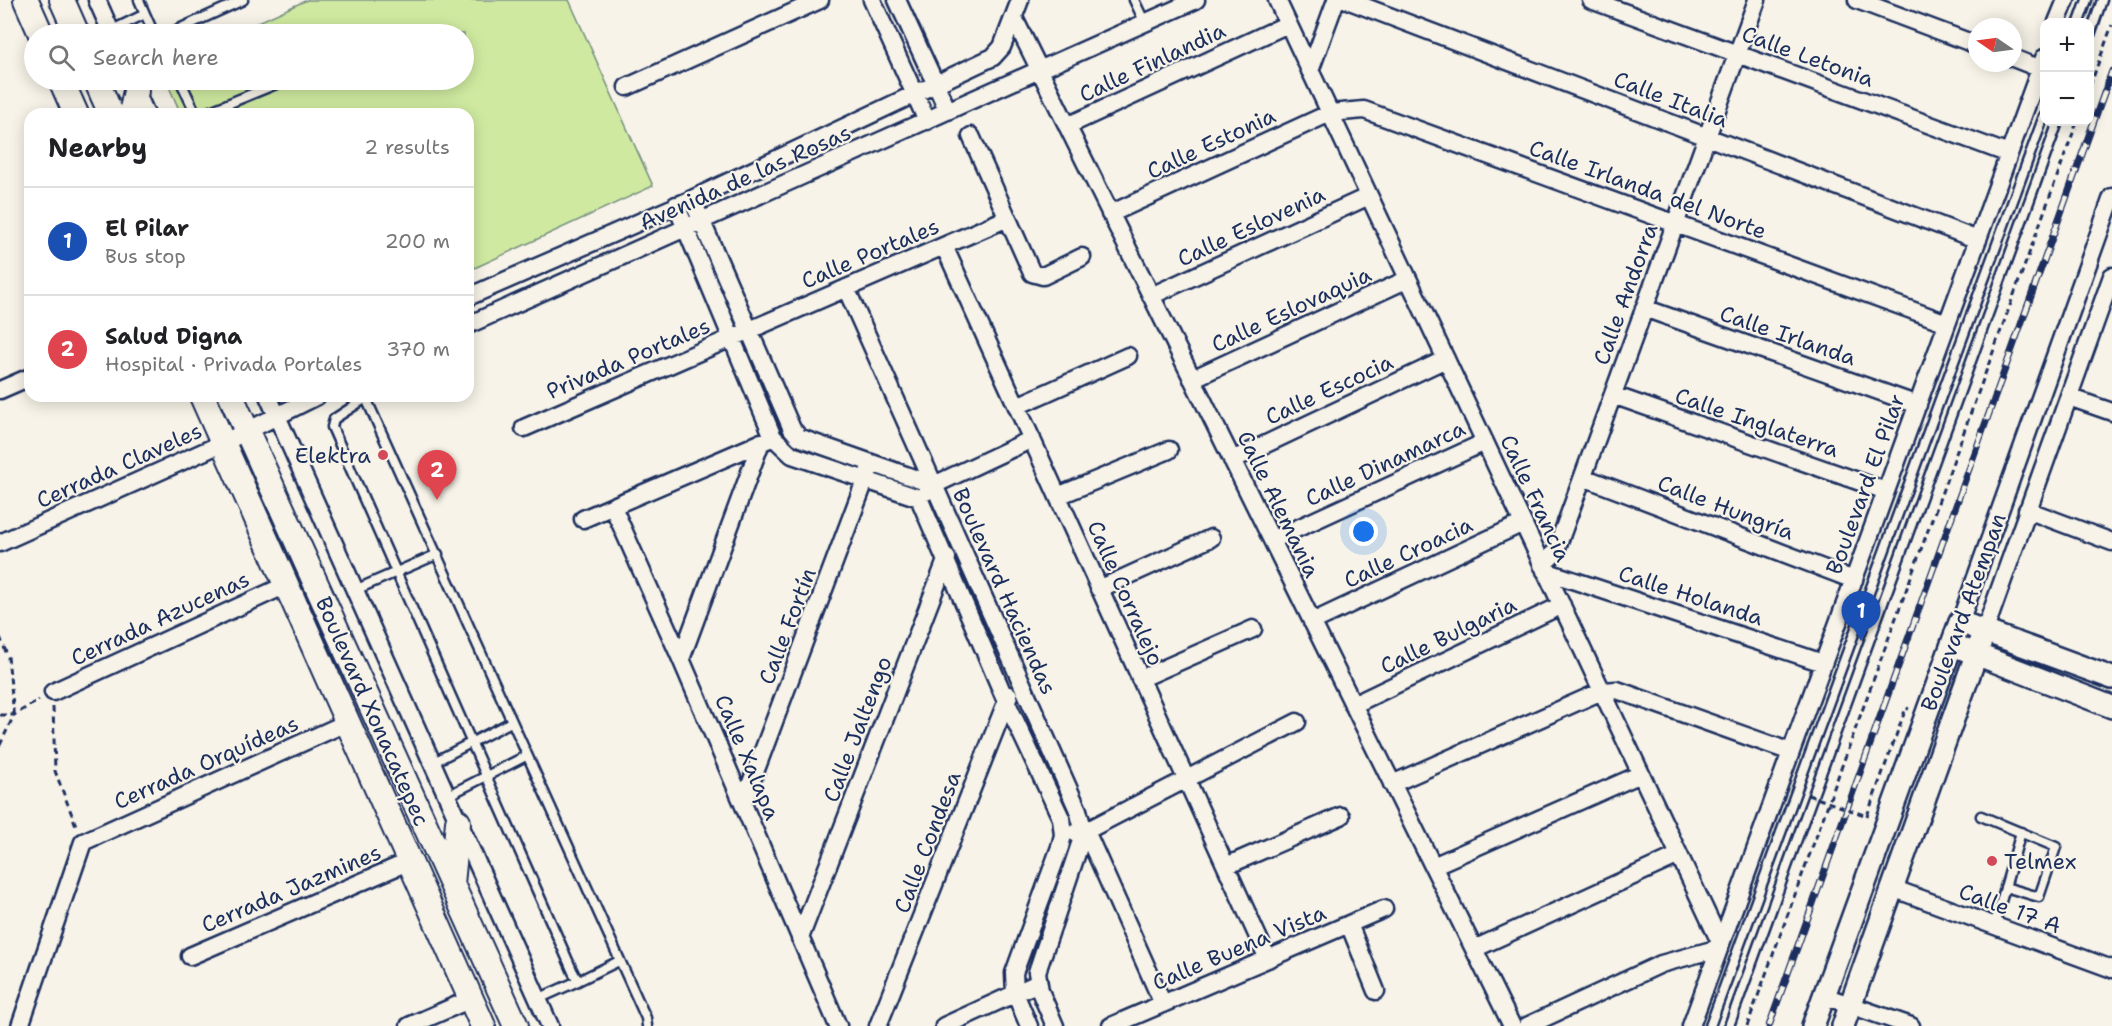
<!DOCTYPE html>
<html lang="en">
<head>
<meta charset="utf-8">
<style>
	body { margin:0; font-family:"Shantell Sans",sans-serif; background:#f2f2f2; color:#202124 }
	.controls { position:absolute; right:18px; top:18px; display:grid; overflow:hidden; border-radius:12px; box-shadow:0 3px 15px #0003 }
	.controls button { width:54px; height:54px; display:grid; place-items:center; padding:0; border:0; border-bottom:2px solid #e0e0e0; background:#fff; color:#202124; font:30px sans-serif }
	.compass { position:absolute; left:1968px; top:18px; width:54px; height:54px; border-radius:50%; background:#fff; box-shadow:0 3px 15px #0003; rotate:283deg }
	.you { position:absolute; left:1364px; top:532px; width:21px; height:21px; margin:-15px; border:4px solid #fff; border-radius:50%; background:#1a73e8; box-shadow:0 0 0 9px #1a73e833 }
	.badge { display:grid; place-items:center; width:39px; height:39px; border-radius:50%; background:#0f766e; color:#fff; font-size:20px; font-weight:700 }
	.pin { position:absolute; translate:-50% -50px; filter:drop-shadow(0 2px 3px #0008) }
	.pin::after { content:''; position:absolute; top:32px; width:21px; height:18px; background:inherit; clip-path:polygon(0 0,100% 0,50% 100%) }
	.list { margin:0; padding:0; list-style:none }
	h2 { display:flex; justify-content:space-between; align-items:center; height:78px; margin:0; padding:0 24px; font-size:26px }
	h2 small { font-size:20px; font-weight:400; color:#757577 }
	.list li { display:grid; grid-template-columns:39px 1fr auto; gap:18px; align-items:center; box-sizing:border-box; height:108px; padding:0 24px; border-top:2px solid #e0e0e0 }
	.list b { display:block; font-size:22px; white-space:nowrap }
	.list p { margin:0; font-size:20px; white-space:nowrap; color:#757577 }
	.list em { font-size:20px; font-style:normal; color:#757577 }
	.icon { flex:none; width:33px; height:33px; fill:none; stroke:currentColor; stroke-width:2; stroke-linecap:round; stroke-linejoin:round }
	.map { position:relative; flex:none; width:2112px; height:1026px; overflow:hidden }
	.search { position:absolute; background:#fff; box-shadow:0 3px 15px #0003; left:24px; top:24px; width:450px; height:66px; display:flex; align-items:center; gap:15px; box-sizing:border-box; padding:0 21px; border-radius:33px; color:#757577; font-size:22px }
	.panel { position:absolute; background:#fff; box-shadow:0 3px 15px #0003; left:24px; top:108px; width:450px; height:294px; border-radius:18px }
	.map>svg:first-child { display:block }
	.green { fill:#cfeaa0; stroke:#758c7f; stroke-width:1.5 }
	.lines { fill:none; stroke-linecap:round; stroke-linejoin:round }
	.service-casing { stroke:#1b2f5e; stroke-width:13 }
	.minor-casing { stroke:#1b2f5e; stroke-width:21 }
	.tertiary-casing { stroke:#1b2f5e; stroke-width:26 }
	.secondary-casing { stroke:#1b2f5e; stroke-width:28 }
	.path { stroke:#1b2f5e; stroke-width:3; stroke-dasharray:6 4.5; stroke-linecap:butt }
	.service { stroke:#f7f3e8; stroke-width:8 }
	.minor { stroke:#f7f3e8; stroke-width:16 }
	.tertiary { stroke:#f7f3e8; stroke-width:21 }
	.secondary { stroke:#f7f3e8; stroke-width:24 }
	.rail-casing { stroke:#1b2f5e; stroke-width:7 }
	.rail { stroke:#f7f3e8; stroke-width:4.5; stroke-dasharray:14; stroke-linecap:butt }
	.path-bridge { stroke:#1b2f5e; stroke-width:3; stroke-dasharray:6 4.5; stroke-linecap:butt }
	.poi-dot { fill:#d1495b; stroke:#f7f3e8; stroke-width:2 }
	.labels { text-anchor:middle; stroke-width:4.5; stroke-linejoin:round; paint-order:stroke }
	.street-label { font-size:22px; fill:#1b2f5e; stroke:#f7f3e8 }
	.poi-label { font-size:22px; fill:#1b2f5e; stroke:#f7f3e8; text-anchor:end }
</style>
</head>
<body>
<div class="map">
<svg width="2112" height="1026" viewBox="0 0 2112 1026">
	<rect width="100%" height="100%" fill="#f7f3e8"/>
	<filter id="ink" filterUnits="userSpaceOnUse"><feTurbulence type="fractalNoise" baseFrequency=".0167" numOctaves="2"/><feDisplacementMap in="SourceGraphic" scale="12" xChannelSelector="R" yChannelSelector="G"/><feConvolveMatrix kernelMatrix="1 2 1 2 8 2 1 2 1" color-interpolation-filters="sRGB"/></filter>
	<g filter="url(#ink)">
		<path class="green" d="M 307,0 L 569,0 L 653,186 L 468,271 L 468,114 L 181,114 L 166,80 L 464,80 L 464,34 L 232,34 Z"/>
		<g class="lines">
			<defs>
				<path id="service" d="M 139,0 L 154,34
					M 1134,0 L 1145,23
					M 2079,22 L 2087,0
					M 110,31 L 145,14
					M 168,34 L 243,0
					M 2090,35 L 2102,0
					M 180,80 L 196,114
					M 203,114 L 286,80
					M 365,396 L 646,1018 L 647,1026
					M 366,398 L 334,419 L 332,427 L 573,972 L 578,981 L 619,961
					M 355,590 L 438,554
					M 432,763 L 511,722
					M 447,796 L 526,756
					M 1981,816 L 2056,847 L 2039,897 L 2005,887
					M 1994,926 L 2021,832
					M 538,999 L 578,981
					M 1710,1026 L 2044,116
					M 1729,1026 L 2058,122"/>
				<path id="minor" d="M 97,0 L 112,34
					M 872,0 L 927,121
					M 897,0 L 948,111
					M 1277,0 L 1721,944
					M 1347,0 L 1978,240
					M 1591,0 L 2009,154
					M 1857,0 L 1977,45
					M 1014,18 L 1512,1026
					M 2057,22 L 2066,0
					M 2013,58 L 2041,69
					M 1310,71 L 1336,0
					M 131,80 L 146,114
					M 627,87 L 820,0
					M 1067,126 L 1288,24
					M 971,136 L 1032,273 L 1043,276 L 1082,257
					M 692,199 L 792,429 L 799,437 L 809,441 L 934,485 L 1078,810 L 1084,832 L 1037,972 L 1040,991 L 1055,1026
					M 676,205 L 773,437 L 792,455 L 919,498 L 1006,701 L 1061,818 L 1063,835 L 1060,847 L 1014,973 L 1015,993 L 1029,1026
					M 1110,214 L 1330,113 L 1364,110 L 1947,323
					M 944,246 L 1268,959
					M 846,288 L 934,485
					M 1151,296 L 1369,196
					M 468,297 L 692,199 L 993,57 L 1002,47 L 1020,0
					M 1644,308 L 1918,405
					M 468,325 L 1196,0
					M 1192,379 L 1408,279
					M 0,390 L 30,377
					M 1613,395 L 1886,491
					M 268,396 L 550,1026
					M 2069,397 L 2112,412
					M 1017,406 L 1128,356
					M 524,428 L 1008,218
					M 1232,460 L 1446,359
					M 1583,477 L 1854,580
					M 926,492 L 934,485 L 1032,439
					M 1058,496 L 1169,450
					M 613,507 L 681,659 L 838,1026
					M 2027,510 L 2112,542
					M 583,519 L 767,440
					M 1272,540 L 1485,442
					M 0,543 L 223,443 L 317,396
					M 1542,565 L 1555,553 L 1757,0
					M 1545,571 L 1823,663
					M 1099,589 L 1211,538
					M 1312,622 L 1523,523
					M 1960,622 L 2112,197
					M 1985,630 L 2112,276
					M 681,659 L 761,442
					M 1140,679 L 1253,629
					M 53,692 L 286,585
					M 1353,705 L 1562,605
					M 1392,784 L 1602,691 L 1617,690 L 1791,752
					M 743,804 L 869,470
					M 1086,831 L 1163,1004
					M 1075,833 L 1086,831 L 1297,722
					M 1226,866 L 1341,816
					M 1433,866 L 1641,774
					M 1892,888 L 2112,969
					M 1349,924 L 1376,991
					M 800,938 L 947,558
					M 1474,949 L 1679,855
					M 190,956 L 410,861
					M 1824,996 L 1911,1026
					M 20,1026 L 83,842 L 348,722
					M 409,1026 L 471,999
					M 878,1026 L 1009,695
					M 944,1026 L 1038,983
					M 1111,1026 L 1384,909
					M 1527,1026 L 1661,964 L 1719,948
					M 1691,1026 L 2044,58"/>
				<path id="tertiary" d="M 1963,649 L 2112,707
					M 1813,1026 L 1960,622 L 2112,678
					M 1843,1026 L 1985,630"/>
				<path id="secondary" d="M 26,0 L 41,34
					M 62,0 L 77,34
					M 61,80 L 76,114
					M 96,80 L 111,114
					M 131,114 L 136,91
					M 202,396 L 483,1026
					M 231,396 L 516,1026
					M 452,884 L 458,822"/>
			</defs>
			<use href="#service" class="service-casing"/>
			<use href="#minor" class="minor-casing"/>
			<use href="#tertiary" class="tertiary-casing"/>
			<use href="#secondary" class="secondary-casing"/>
			<path class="path" d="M 2090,86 L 2112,25
				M 0,637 L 8,657 L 14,715
				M 53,707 L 55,771 L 77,828
				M 0,715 L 14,715 L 39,700
				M 0,745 L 14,715
				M 1867,816 L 1906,708 L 1909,709
				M 1747,1026 L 2077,122"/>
			<use href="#service" class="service"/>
			<use href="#minor" class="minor"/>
			<use href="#tertiary" class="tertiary"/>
			<use href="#secondary" class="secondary"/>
			<defs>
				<path id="rail" d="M 1769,1026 L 2112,71"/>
			</defs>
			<use href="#rail" class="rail-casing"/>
			<use href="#rail" class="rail"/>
			<path class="path-bridge" d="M 1808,795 L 1867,816"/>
		</g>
	</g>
	<g class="poi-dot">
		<circle cx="383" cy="455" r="6"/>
		<circle cx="1992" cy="861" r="6"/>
	</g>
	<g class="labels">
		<g class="street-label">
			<text transform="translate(1808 56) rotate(20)" y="8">Calle Letonia</text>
			<text transform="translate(1152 62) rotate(-25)" y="8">Calle Finlandia</text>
			<text transform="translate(1671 99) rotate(21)" y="8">Calle Italia</text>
			<text transform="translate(1211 143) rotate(-25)" y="8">Calle Estonia</text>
			<text transform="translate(745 177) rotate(-24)" y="8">Avenida de las Rosas</text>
			<text transform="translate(1648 189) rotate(20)" y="8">Calle Irlanda del Norte</text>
			<text transform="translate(1251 226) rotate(-25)" y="8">Calle Eslovenia</text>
			<text transform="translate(870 253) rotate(-23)" y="8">Calle Portales</text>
			<text transform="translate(1625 294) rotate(-70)" y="8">Calle Andorra</text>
			<text transform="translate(1291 309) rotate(-25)" y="8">Calle Eslovaquia</text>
			<text transform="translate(1788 335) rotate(19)" y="8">Calle Irlanda</text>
			<text transform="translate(628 358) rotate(-23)" y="8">Privada Portales</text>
			<text transform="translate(1329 389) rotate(-25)" y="8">Calle Escocia</text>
			<text transform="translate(1757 422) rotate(19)" y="8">Calle Inglaterra</text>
			<text transform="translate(1385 463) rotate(-25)" y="8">Calle Dinamarca</text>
			<text transform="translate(119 465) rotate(-24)" y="8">Cerrada Claveles</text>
			<text transform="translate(1865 484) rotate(-70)" y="8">Boulevard El Pilar</text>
			<text transform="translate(1536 498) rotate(65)" y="8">Calle Francia</text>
			<text transform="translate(1279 504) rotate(64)" y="8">Calle Alemania</text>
			<text transform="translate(1726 507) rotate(21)" y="8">Calle Hungría</text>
			<text transform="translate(1408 552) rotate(-25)" y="8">Calle Croacia</text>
			<text transform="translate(1005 591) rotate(66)" y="8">Boulevard Haciendas</text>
			<text transform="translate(1126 593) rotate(66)" y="8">Calle Corralejo</text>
			<text transform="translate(1691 595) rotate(18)" y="8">Calle Holanda</text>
			<text transform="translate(1963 612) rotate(-70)" y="8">Boulevard Atempan</text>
			<text transform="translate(160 618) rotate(-25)" y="8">Cerrada Azucenas</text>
			<text transform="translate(787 626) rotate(-69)" y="8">Calle Fortín</text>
			<text transform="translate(1448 635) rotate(-26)" y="8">Calle Bulgaria</text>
			<text transform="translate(373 711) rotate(66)" y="8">Boulevard Xonacatepec</text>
			<text transform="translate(857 729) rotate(-69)" y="8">Calle Jaltengo</text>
			<text transform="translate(748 757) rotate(67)" y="8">Calle Xalapa</text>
			<text transform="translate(206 762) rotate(-24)" y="8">Cerrada Orquídeas</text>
			<text transform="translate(927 842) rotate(-69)" y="8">Calle Condesa</text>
			<text transform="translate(291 888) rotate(-23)" y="8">Cerrada Jazmines</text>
			<text transform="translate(2010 908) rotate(20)" y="8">Calle 17 A</text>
			<text transform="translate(1239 947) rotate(-23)" y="8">Calle Buena Vista</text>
		</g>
		<g class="poi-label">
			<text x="371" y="463">Elektra</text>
			<text x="2004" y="869" text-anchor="start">Telmex</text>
		</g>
	</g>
</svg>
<div class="controls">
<button>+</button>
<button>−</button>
</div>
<svg class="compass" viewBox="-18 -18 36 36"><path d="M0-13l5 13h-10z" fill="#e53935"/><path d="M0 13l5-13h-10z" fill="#757577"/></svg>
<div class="you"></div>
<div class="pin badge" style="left:1861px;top:641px;background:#1a4fb4">1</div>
<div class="pin badge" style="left:437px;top:500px;background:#e0444e">2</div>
<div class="search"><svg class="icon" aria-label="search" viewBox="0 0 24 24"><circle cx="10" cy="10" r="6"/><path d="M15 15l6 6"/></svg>Search here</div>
<section class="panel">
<h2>Nearby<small>2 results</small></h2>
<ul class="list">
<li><span class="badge" style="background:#1a4fb4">1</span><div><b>El Pilar</b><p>Bus stop</p></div><em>200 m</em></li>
<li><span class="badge" style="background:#e0444e">2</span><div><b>Salud Digna</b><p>Hospital · Privada Portales</p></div><em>370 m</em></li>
</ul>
</section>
</div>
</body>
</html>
